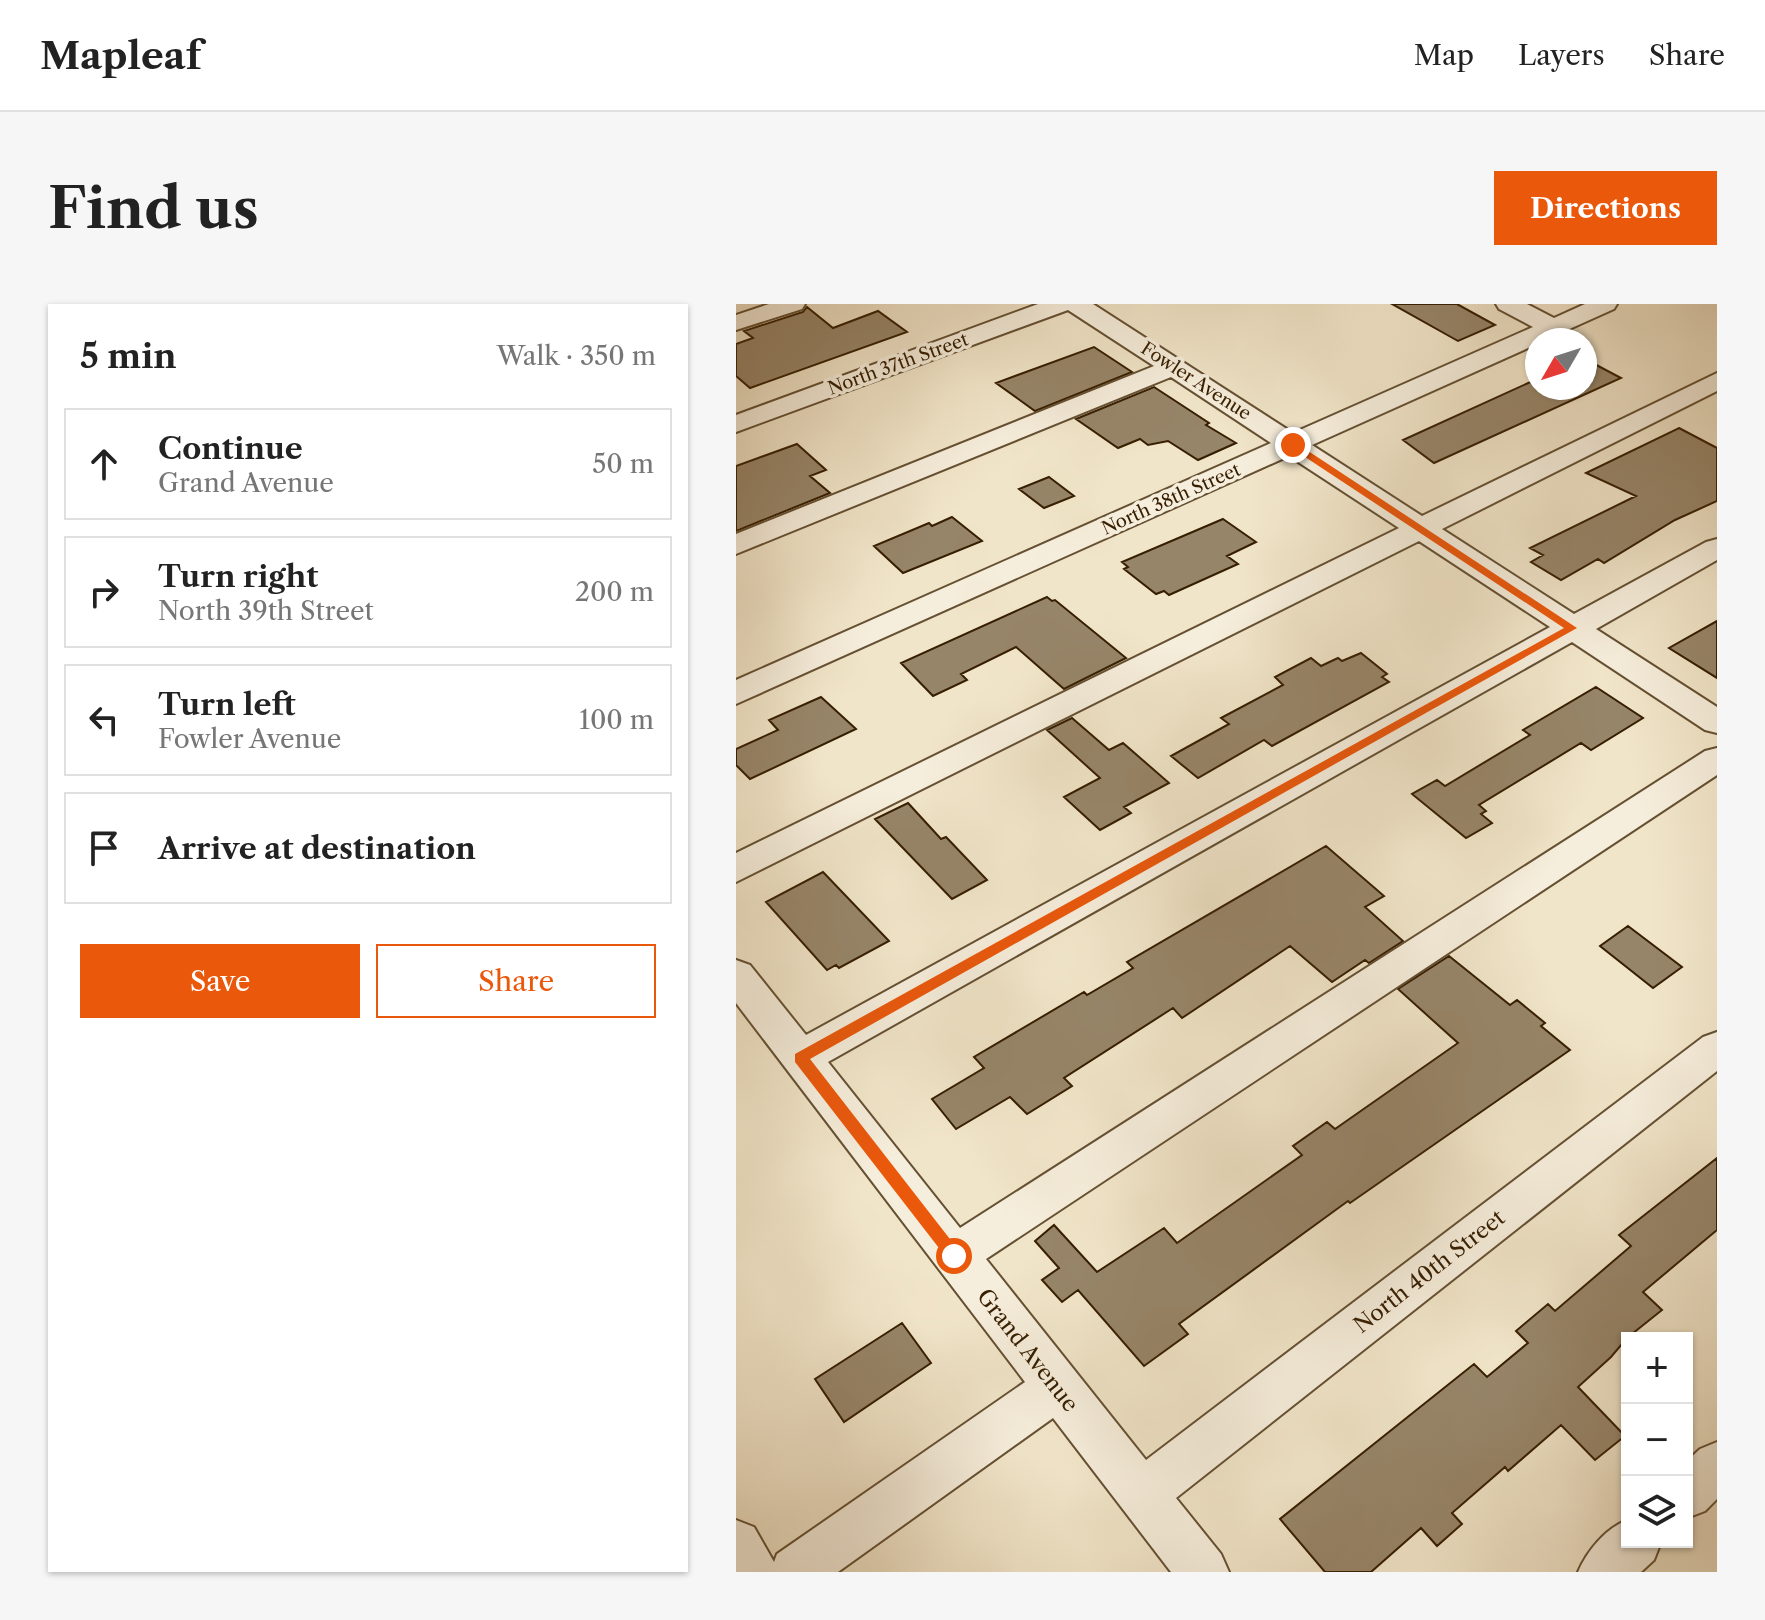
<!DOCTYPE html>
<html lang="en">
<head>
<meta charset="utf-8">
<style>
	body { margin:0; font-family:"Libre Caslon Text",serif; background:#f6f6f6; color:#222 }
	.controls { position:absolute; right:24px; bottom:24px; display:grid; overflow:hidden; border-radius:0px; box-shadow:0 2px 6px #0004 }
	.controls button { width:72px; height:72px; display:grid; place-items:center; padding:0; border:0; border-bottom:2px solid #e0e0e0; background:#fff; color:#222; font:40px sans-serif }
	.compass { position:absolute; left:789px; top:24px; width:72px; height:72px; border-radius:50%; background:#fff; box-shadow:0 2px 6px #0004; rotate:231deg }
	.stop { position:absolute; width:24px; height:24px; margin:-18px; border:6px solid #ea580c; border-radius:50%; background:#fff }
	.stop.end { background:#ea580c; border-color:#fff; box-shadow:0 2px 8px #0008 }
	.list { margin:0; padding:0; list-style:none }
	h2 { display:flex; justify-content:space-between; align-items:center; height:104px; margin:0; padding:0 32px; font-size:34px }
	h2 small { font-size:26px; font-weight:400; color:#767676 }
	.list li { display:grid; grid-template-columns:52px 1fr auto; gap:24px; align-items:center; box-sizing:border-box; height:112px; margin:0 16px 16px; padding:0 16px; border:2px solid #e0e0e0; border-radius:0px }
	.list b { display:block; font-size:30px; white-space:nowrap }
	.list p { margin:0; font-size:26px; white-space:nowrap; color:#767676 }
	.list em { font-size:26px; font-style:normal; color:#767676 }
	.actions { display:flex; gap:16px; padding:24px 32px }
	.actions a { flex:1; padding:18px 0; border:2px solid #ea580c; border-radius:0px; text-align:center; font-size:28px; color:#ea580c }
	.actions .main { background:#ea580c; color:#fff }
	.icon { flex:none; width:44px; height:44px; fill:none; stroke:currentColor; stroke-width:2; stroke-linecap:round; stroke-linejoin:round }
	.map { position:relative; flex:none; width:981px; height:1268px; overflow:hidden; border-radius:0px }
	header { display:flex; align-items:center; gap:48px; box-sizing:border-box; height:112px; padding:0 40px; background:#fff; border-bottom:2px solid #e0e0e0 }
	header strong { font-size:38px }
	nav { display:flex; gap:44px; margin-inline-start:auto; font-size:28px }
	.intro { display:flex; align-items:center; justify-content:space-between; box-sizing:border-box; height:192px; padding:0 48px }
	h1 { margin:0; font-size:56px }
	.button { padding:20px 36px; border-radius:0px; background:#ea580c; color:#fff; font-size:28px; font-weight:700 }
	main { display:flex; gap:48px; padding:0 48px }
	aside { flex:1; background:#fff; border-radius:0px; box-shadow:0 2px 6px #0004 }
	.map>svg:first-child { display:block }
	.building { fill:#978569; stroke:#361e00; stroke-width:2 }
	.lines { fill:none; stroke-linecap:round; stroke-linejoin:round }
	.minor-casing { stroke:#655032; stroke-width:4 }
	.minor { fill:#f6eedc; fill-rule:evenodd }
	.route { fill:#ea580c }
	.labels { text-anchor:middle; stroke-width:7; stroke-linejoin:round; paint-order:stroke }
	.far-street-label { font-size:18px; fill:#361e00; stroke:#f6eedc }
	.street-label { font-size:22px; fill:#361e00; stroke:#f6eedc }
</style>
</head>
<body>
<header>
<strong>Mapleaf</strong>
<nav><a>Map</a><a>Layers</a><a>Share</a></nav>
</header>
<div class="intro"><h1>Find us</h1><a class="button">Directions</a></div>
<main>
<aside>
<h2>5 min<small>Walk · 350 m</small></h2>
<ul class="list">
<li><svg class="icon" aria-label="ahead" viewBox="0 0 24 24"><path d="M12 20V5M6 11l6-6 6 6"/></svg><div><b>Continue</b><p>Grand Avenue</p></div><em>50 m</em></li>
<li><svg class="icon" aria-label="right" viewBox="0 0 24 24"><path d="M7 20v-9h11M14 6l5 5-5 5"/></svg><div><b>Turn right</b><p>North 39th Street</p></div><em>200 m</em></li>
<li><svg class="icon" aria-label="left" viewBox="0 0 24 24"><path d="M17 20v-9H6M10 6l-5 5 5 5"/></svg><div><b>Turn left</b><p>Fowler Avenue</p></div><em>100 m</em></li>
<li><svg class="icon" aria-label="arrive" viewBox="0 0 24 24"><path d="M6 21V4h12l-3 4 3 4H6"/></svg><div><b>Arrive at destination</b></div></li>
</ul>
<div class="actions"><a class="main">Save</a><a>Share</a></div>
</aside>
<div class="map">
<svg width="981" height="1268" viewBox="0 0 981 1268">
	<rect width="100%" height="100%" fill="#f1e5c9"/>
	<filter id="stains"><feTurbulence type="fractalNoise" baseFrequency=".0025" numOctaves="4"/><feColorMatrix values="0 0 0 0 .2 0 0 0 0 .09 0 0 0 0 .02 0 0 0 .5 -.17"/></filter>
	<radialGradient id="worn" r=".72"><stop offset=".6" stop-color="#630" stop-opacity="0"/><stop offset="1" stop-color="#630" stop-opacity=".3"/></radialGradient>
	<path class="building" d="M 656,0 L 721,0 L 759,21 L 722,37 Z
		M 71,3 L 97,24 L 142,7 L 171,28 L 14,84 L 0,72 L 0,40 L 17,34 L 8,27 L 67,8 Z
		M 358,43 L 396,68 L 299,107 L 260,79 Z
		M 849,55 L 885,74 L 698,159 L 667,136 L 801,75 L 801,84 L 849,84 Z
		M 418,83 L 473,119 L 470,121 L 500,139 L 462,156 L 432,137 L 412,141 L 404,135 L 382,144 L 340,115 Z
		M 943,124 L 981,144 L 981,197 L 939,216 L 868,259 L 862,255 L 825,276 L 795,258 L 807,251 L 794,244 L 900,192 L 850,169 Z
		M 61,140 L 90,166 L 74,172 L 94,189 L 0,227 L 0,162 Z
		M 313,173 L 338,192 L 308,204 L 283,185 Z
		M 216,213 L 246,237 L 167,269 L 138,242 L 193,219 L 196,222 Z
		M 487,215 L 520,238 L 491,252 L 502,260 L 433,291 L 428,287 L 420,290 L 388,265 L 392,263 L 386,258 Z
		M 311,293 L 316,297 L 319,296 L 390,354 L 328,385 L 280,343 L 225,370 L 231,376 L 197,392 L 165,359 Z
		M 981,317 L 981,374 L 933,344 Z
		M 625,349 L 651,370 L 646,373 L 653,378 L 536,442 L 528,436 L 462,474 L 435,452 L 493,420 L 485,414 L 547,381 L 539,373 L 575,354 L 585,362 L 602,354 L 606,357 Z
		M 860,383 L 907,414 L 855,446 L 845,439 L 743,501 L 750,507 L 745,510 L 756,519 L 730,534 L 676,490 L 701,476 L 709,482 L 794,431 L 787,426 Z
		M 85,393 L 120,425 L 14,475 L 0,461 L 0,445 L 42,426 L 33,416 Z
		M 336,414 L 373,446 L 387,439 L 433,479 L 388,503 L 395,509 L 364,526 L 328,493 L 364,474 L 311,426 Z
		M 172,499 L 205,535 L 210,533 L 251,576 L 216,595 L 139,515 Z
		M 590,542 L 648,592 L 629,603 L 667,637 L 633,659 L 629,656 L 596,678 L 554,642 L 446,714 L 437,704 L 328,774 L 336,782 L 291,810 L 274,793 L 220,825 L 196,795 L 248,764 L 238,753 L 348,688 L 351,691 L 397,664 L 391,658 Z
		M 87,568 L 153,637 L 103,664 L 100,661 L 91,666 L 30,598 Z
		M 892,622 L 946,663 L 917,684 L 864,642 Z
		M 713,652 L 774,701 L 781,696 L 809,719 L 805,722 L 834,746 L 614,899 L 612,897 L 443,1020 L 452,1030 L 408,1062 L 342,986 L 326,998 L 306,976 L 323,964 L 299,937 L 318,921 L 361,968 L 428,924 L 441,939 L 566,851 L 557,842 L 591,818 L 599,825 L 722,739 L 662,685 Z
		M 981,854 L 981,926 L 907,988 L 926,1006 L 891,1034 L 875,1053 L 842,1083 L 889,1132 L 859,1156 L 825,1121 L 772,1167 L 769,1163 L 716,1209 L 726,1220 L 701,1242 L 685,1224 L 635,1268 L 589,1268 L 544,1215 L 738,1060 L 751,1073 L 792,1039 L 780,1027 L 812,1000 L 819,1007 L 895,942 L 883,931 Z
		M 166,1019 L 195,1059 L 108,1118 L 79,1075 Z"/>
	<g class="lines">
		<defs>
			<path id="minor" d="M 33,0 L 69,0 L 66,5 L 0,26 L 0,11 Z
				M 302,0 L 357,0 L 557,129 L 797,23 L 763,5 L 760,0 L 791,0 L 818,14 L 849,0 L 881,0 L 878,5 L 809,36 L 801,36 L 801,40 L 576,141 L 686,212 L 981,69 L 981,87 L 706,225 L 838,310 L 970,238 L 981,235 L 981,256 L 860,325 L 981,403 L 981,429 L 969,426 L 836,338 L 92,758 L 224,924 L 969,447 L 981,444 L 981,471 L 250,955 L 410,1156 L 967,733 L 981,728 L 981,767 L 440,1194 L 485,1250 L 493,1268 L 435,1268 L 317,1114 L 102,1268 L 0,1268 L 0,1216 L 18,1223 L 38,1258 L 41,1250 L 289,1078 L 0,699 L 0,656 L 14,661 L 70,731 L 814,323 L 683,237 L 0,578 L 0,549 L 663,224 L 553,152 L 0,400 L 0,376 L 535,139 L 435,73 L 0,250 L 0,230 L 418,62 L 332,6 L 0,128 L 0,111 Z
				M 981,1138 L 981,1195 L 969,1207 L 951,1214 L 951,1157 L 964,1145 Z
				M 891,1216 L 891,1238 L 925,1238 L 918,1256 L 905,1268 L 842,1268 C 851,1247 869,1225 891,1216 Z"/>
		</defs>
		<use href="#minor" class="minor-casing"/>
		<use href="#minor" class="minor"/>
	</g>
	<path class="route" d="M 554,139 L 560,139 L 841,324 L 74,755 L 224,948 L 224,957 L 213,957 L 59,758 L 59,750 L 828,324 L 554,143 Z"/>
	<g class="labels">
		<g class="far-street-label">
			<text transform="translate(162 60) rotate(-20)" y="6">North 37th Street</text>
			<text transform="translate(460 77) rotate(33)" y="6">Fowler Avenue</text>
			<text transform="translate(435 195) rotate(-24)" y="6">North 38th Street</text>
		</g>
		<g class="street-label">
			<text transform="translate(693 967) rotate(-38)" y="8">North 40th Street</text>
			<text transform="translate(292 1046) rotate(52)" y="8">Grand Avenue</text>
		</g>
	</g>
	<rect width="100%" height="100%" filter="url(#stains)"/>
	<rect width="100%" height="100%" fill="url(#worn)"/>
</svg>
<div class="controls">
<button>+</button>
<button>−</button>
<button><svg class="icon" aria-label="layers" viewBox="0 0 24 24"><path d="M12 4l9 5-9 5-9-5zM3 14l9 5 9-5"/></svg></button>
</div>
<svg class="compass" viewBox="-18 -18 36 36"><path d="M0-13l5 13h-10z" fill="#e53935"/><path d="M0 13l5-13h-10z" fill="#767676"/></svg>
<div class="stop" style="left:218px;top:952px"></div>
<div class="stop end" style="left:557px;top:141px"></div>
</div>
</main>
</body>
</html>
